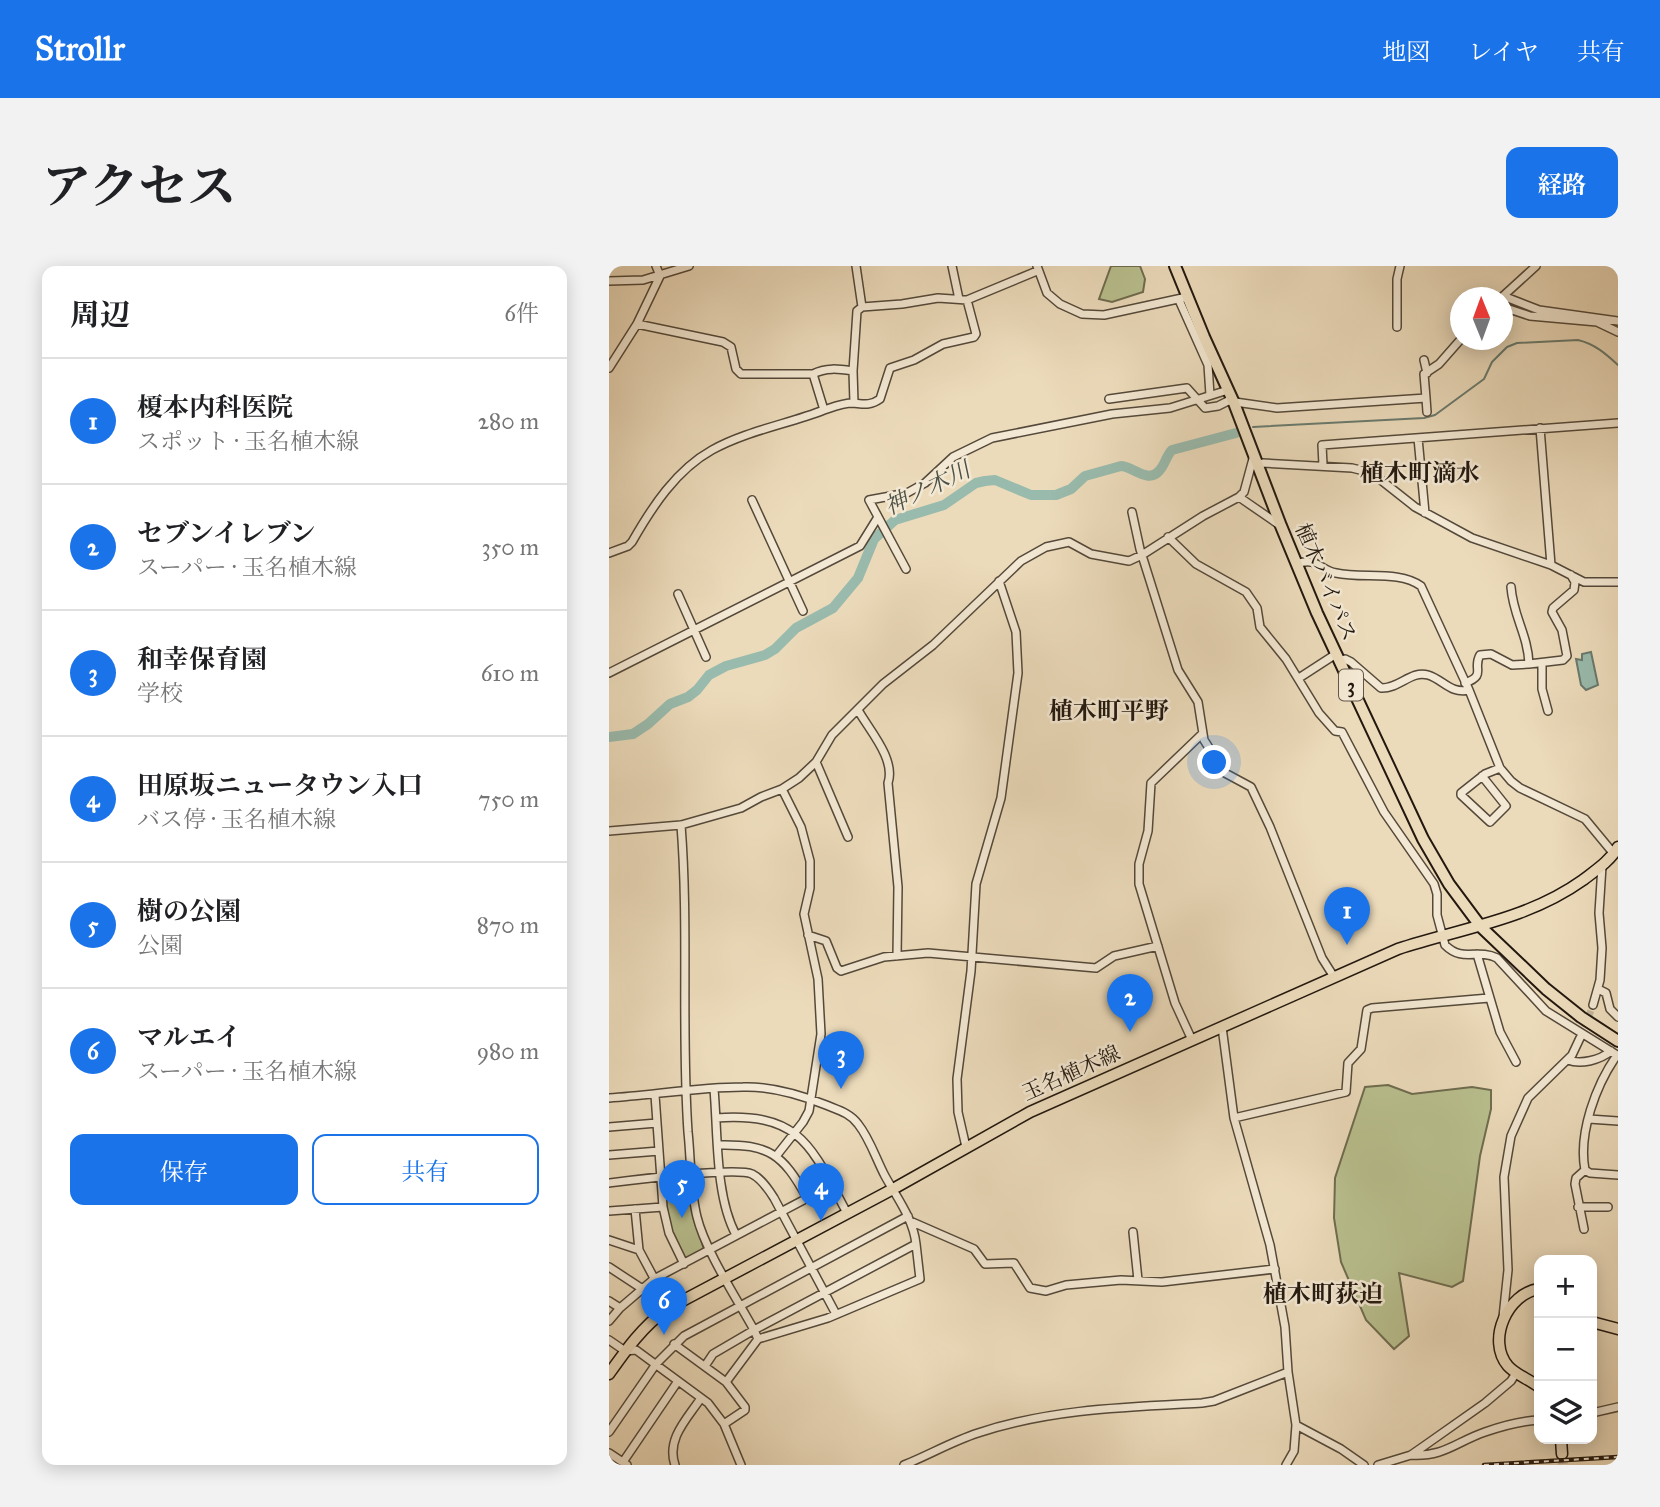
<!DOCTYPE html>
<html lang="ja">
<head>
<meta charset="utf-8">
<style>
	body { margin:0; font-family:"IM FELL Great Primer","Noto Serif JP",serif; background:#f2f2f2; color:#202124 }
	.controls { position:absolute; right:21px; bottom:21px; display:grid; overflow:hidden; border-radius:14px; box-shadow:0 4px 18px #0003 }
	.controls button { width:63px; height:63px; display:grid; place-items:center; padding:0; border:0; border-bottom:2px solid #e0e0e0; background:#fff; color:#202124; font:35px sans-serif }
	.compass { position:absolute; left:841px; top:21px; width:63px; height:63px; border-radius:50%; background:#fff; box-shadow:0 4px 18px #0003; rotate:359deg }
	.you { position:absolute; left:606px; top:497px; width:24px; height:24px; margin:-18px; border:5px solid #fff; border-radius:50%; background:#1a73e8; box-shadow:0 0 0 10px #1a73e833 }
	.badge { display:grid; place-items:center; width:46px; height:46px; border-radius:50%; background:#1a73e8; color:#fff; font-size:23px; font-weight:700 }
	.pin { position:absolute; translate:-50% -58px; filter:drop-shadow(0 2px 4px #0008) }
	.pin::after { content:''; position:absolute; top:37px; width:24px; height:21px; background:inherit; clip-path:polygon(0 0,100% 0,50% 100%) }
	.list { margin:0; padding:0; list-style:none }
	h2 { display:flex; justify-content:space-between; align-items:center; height:91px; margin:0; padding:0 28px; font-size:30px }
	h2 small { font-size:23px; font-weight:400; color:#757577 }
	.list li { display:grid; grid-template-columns:46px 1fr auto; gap:21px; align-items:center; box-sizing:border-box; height:126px; padding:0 28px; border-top:2px solid #e0e0e0 }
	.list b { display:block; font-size:26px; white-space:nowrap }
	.list p { margin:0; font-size:23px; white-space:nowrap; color:#757577 }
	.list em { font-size:23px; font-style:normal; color:#757577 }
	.actions { display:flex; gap:14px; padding:21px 28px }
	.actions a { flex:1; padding:16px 0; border:2px solid #1a73e8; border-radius:14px; text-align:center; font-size:24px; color:#1a73e8 }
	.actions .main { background:#1a73e8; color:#fff }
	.icon { flex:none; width:38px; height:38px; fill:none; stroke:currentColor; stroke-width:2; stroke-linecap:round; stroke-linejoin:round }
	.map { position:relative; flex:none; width:1009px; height:1199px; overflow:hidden; border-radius:14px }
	header { display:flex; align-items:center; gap:42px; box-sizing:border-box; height:98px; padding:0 35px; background:#1a73e8; color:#fff }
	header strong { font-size:33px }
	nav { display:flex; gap:38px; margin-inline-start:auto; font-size:24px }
	.intro { display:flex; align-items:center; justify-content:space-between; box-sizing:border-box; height:168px; padding:0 42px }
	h1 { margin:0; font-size:49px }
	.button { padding:18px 32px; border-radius:14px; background:#1a73e8; color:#fff; font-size:24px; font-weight:700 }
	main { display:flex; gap:42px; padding:0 42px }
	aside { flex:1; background:#fff; border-radius:14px; box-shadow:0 4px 18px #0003 }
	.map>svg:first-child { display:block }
	.green { fill:#b9c08f; stroke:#6e6c4f; stroke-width:2 }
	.water { fill:#99bbad; stroke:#697a6e; stroke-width:2 }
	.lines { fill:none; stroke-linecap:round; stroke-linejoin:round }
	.stream { stroke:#697a6e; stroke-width:2 }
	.river { stroke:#99bbad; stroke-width:10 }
	.minor-tunnel { stroke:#c4b499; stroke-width:7; stroke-dasharray:7 3.5; stroke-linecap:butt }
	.major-tunnel { stroke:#c4b499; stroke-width:10; stroke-dasharray:10 5; stroke-linecap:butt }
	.minor-casing { stroke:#54493a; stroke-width:10 }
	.major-casing { stroke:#22180f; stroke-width:13 }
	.highway-casing { stroke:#22180f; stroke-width:14 }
	.minor { stroke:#f3e8d3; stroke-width:7 }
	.major { stroke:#ecdbbb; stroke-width:10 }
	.highway { stroke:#ecdbbb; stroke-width:10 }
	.rail-casing { stroke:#22180f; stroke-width:4.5 }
	.rail { stroke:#f3e8d3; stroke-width:2; stroke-dasharray:5; stroke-linecap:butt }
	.labels { text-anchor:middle; stroke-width:5; stroke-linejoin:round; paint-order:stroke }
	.shield { fill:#f3e8d3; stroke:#61564a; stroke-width:2 }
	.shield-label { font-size:19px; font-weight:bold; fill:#22180f }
	.street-label { font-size:21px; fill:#22180f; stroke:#f3e8d3 }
	.water-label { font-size:23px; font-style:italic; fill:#4c5146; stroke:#f3e8d3 }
	.quarter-label { font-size:24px; font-weight:bold; fill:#22180f; stroke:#f3e8d3 }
</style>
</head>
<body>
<header>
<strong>Strollr</strong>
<nav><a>地図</a><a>レイヤ</a><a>共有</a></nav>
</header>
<div class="intro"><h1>アクセス</h1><a class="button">経路</a></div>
<main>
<aside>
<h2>周辺<small>6件</small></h2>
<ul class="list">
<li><span class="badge">1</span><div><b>榎本内科医院</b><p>スポット · 玉名植木線</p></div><em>280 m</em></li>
<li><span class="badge">2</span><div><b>セブンイレブン</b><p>スーパー · 玉名植木線</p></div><em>350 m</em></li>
<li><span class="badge">3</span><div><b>和幸保育園</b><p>学校</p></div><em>610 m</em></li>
<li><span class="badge">4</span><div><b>田原坂ニュータウン入口</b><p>バス停 · 玉名植木線</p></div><em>750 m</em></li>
<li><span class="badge">5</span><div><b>樹の公園</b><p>公園</p></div><em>870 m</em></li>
<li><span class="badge">6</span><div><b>マルエイ</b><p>スーパー · 玉名植木線</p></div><em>980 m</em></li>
</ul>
<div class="actions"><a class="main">保存</a><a>共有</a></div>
</aside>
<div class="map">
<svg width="1009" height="1199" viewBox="0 0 1009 1199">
	<rect width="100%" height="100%" fill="#ecdbbb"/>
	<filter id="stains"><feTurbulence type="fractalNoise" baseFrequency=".00286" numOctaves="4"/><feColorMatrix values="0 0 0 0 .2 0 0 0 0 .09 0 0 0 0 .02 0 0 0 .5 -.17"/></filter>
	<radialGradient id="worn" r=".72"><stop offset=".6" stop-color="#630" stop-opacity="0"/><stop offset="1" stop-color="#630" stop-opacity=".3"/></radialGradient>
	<path class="green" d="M 502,0 L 531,0 L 536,13 L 534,26 L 503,36 L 490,33 Z
		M 779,819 L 803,828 L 863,821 L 882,824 L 882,843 L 871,890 L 854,1015 L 843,1021 L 790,1007 L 800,1070 L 785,1083 L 757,1054 L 732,996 L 725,952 L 726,912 L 756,821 Z
		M 79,913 L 82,938 L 95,984 L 76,995 C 60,964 57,950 55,915 Z"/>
	<path class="water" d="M 982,386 L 989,419 L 977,424 L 972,419 L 967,393 L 973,394 L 973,388 Z"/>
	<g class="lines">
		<path class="stream" d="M 644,161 L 815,152 L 826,149 L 875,113 L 883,96 L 898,81 L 908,77 L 969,74 C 986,78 997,88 1009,99"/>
		<path class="river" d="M 0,471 L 24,468 L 39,458 L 61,438 L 79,431 L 88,424 L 100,409 L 117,400 L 156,389 L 166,383 L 187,362 L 224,342 L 249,312 L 265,273 L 286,254 L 335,239 L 367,217 L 376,215 L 386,214 L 422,229 L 447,229 L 462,223 L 476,210 L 512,200 C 523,200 539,218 550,205 C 556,199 557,190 563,184 L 627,167"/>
		<path class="minor-tunnel" d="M 972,771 L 984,739"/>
		<path class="major-tunnel" d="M 953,1188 L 954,1199"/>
		<defs>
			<path id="minor" d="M 247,0 L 253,41
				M 343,0 L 350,33
				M 428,0 L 438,27 L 451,38 L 473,48 L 495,49 L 578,31
				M 0,15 L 34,14 L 80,0
				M 894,30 L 930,44 L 1009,55
				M 893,31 L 927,0
				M 570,34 L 599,99 L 601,129
				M 253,41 L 293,38 L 329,32 L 358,34 L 428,5
				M 894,41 L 921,50 L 988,56 L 1009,66
				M 28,58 L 114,76 L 122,81 L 127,103 L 132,108 L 204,108 C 217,101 230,103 244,105 L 248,45 L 253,41
				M 788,61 L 788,13 L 791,0
				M 815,94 L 818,107
				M 0,102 L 28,58 L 51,10 L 47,0
				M 244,105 L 245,137
				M 817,132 L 818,146
				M 500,133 L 578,122 L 596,142 L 609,140 L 619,135 L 668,142 L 817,132 L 815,108 L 830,98 L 852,73
				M 215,144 C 224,141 234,137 244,137 C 255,138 261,140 271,133 L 281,102 L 305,94 L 334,78 L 365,71 L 367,68 L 358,34
				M 931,162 L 942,299
				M 809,172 L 816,247
				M 649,199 L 654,197 L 743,202 L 763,207 L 806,241 L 863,272 L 942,299 L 975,316 L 1009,316
				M 714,199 L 713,179 L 1009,157
				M 630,231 L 672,260
				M 143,234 L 194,345
				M 523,246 L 531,283 L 569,404 L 589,436 L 595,474 L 616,507 L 642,521 L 661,561 L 713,692 L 725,711
				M 559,271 L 587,298 L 637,326 L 648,342 L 651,361 L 677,393 L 710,447 L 726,465 L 733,466 L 775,546 L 825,618 L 828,628 L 828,649 L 836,679 C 854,697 868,682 888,692 L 937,745 L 1008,789 C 987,819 969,867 976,904 L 981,907 L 1009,909
				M 0,287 L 19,280 L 23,276 C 43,241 67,204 103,184 C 137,165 179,158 215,144 L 204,108
				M 687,298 C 709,291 709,303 727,307 C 754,313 790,304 812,320 L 860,424 L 891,502 L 902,515 L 911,522 L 976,553 L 1005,588
				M 297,303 L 260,234 L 298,227 L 316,217 L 344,191 L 383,172 L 503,148 L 561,142 L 619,124
				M 69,328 L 97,391
				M 730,395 L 736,393 L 742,396 L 772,422 C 790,423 802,404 819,409 C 835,414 841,428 860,424
				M 933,397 L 933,423 L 939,445
				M 920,398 L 954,394 L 958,390 L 953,364 L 943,346 L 944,342 L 965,324 L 966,316 L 962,309
				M 0,407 L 251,280 L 269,251
				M 690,412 L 727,388
				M 856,417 C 878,409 863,403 871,389 L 882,388 L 903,399 L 920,398 C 919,369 904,350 902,321
				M 249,444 C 260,464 287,493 279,517 L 289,621 L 288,690
				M 207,496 L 239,571
				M 873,510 L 897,540 L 881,556 L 852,529 L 852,527 L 876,508 L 891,502
				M 0,565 L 72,559 L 132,542 L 152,531 L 173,523 L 190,512 L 207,496 L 223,469 L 274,418 L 324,379 L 412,295 L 437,281 L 460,276 L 482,288 L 520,295 L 533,289 L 594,250 L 630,231 L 635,226 L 645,189
				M 199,669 L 217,675 L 228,702 L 232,705 L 275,691 L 319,687 L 487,702 L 505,690 L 549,680
				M 868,688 L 891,766 L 907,796
				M 989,723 L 997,727 L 1001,743 L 1009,751
				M 984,739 L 991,714 L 993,682 L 990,647 L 993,600
				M 613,761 L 625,852 L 661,979 L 676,1061 L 679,1106 L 687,1159 L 685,1185 L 677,1199
				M 583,774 L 566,737 L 530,618 L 530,598 L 539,565 L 542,517 L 593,468
				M 959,794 C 972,799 991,794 1002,785
				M 105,823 C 109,868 106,930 127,969
				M 46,829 L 54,941 L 60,967 L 75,998
				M 0,832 C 44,829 90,821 134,821 C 161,820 192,829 217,839 C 229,844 241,847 249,858 C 261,873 267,893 276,910 C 288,932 304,952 307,978 L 145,1064 C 128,1033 96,984 88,951 C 81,923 82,894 79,866 C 72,764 80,661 72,559
				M 107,852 C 192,846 202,880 238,947
				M 625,852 L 737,826 L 739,797 L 752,783 L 758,744 L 763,742 L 880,732
				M 980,853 L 1009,855
				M 0,861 L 48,857
				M 110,879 C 160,878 174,888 198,932
				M 357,881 L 349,846 L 348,813 L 362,705 L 367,618 L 392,532 L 409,407 L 407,366 L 390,315
				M 0,889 L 50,885
				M 168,889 L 194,856 L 200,845 L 212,768 L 209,713 L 195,648 L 201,622 L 201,595 L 192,561 L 173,523
				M 0,917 C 24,914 127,901 143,908 C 153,913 160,924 165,932 L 227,1048
				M 969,941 L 999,941
				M 26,943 L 30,984
				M 0,945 L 54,941
				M 301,955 L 365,983 L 376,998 L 405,997 L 421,1022 L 437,1025 L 457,1019 L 512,1014 L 553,1016 L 666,1003
				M 975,963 L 966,918 L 967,912 L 976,904
				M 524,966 L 529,1014
				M 0,974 L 30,984 L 61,1042
				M 0,1001 L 32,1022
				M 0,1035 L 11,1042
				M 894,1051 L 899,1004 L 895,911 L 902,870 L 919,832 L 963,789 L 971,772
				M 0,1055 L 11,1042 L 45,1013 L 223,919
				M 149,1073 L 219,1052 L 311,1013 L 307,978
				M 0,1074 L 16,1085 L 27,1084 L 99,1137 L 115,1158 L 132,1199
				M 65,1078 L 117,1116 L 136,1141 L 136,1144 L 115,1158
				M 96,1100 L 104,1088 L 145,1064 L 149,1073 L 117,1116
				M 983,1147 L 1009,1141
				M 687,1159 L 732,1183 L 755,1199
				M 0,1166 L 47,1098 L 75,1070 L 299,950
				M 0,1187 L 18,1199
				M 802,1189 C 835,1191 847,1176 876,1166 C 893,1160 912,1155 930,1154
				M 14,1196 L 69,1115
				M 66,1199 C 57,1173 78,1153 92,1132
				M 295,1199 C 320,1189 344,1175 369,1167 C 441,1143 518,1141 593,1137 L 605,1135 L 679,1106
				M 769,1199 L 802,1189 L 815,1180 L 876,1137 L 902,1115 L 907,1107"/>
			<path id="major" d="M 930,1023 C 899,1027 877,1074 899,1100 C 907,1109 920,1113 930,1121
				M 983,1056 L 1009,1063
				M 0,1108 C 17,1084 33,1061 58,1043 L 284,923 L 421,846 L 789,683 C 853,662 918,654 974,614 C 987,604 1001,595 1009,581
				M 952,1173 L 953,1188"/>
			<path id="highway" d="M 566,0 L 595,71 L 625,137 L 672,260 L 708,347 L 814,573 L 840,618 L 872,661 L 937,723 L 972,751 L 1009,775"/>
		</defs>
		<use href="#minor" class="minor-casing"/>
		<use href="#major" class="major-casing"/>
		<use href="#highway" class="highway-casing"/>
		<use href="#minor" class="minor"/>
		<use href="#major" class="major"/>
		<use href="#highway" class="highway"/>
		<defs>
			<path id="rail" d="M 875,1199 L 1009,1191"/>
		</defs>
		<use href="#rail" class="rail-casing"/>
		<use href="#rail" class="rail"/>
	</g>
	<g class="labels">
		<rect class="shield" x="730" y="403.5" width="24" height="31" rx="5"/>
		<g class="shield-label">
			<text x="742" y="426">3</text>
		</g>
		<g class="street-label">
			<text transform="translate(717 316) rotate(67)" y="7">植木バイパス</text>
			<text transform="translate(462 807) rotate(-24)" y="7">玉名植木線</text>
		</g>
		<g class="water-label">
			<text transform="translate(318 222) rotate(-26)" y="8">神ノ木川</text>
		</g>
		<g class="quarter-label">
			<text x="811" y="215">植木町滴水</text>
			<text x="500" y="453">植木町平野</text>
			<text x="714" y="1036">植木町荻迫</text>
		</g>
	</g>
	<rect width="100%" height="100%" filter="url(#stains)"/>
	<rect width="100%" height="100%" fill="url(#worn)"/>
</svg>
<div class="controls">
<button>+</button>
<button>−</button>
<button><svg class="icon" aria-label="layers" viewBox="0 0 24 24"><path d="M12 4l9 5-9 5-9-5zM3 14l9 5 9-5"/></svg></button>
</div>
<svg class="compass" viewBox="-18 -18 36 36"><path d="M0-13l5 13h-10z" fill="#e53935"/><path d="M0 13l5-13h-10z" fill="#757577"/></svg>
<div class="you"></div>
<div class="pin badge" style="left:738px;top:679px">1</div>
<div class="pin badge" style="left:521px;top:766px">2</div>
<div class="pin badge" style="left:232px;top:823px">3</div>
<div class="pin badge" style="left:212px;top:955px">4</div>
<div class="pin badge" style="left:73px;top:952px">5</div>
<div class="pin badge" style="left:55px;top:1069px">6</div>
</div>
</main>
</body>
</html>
